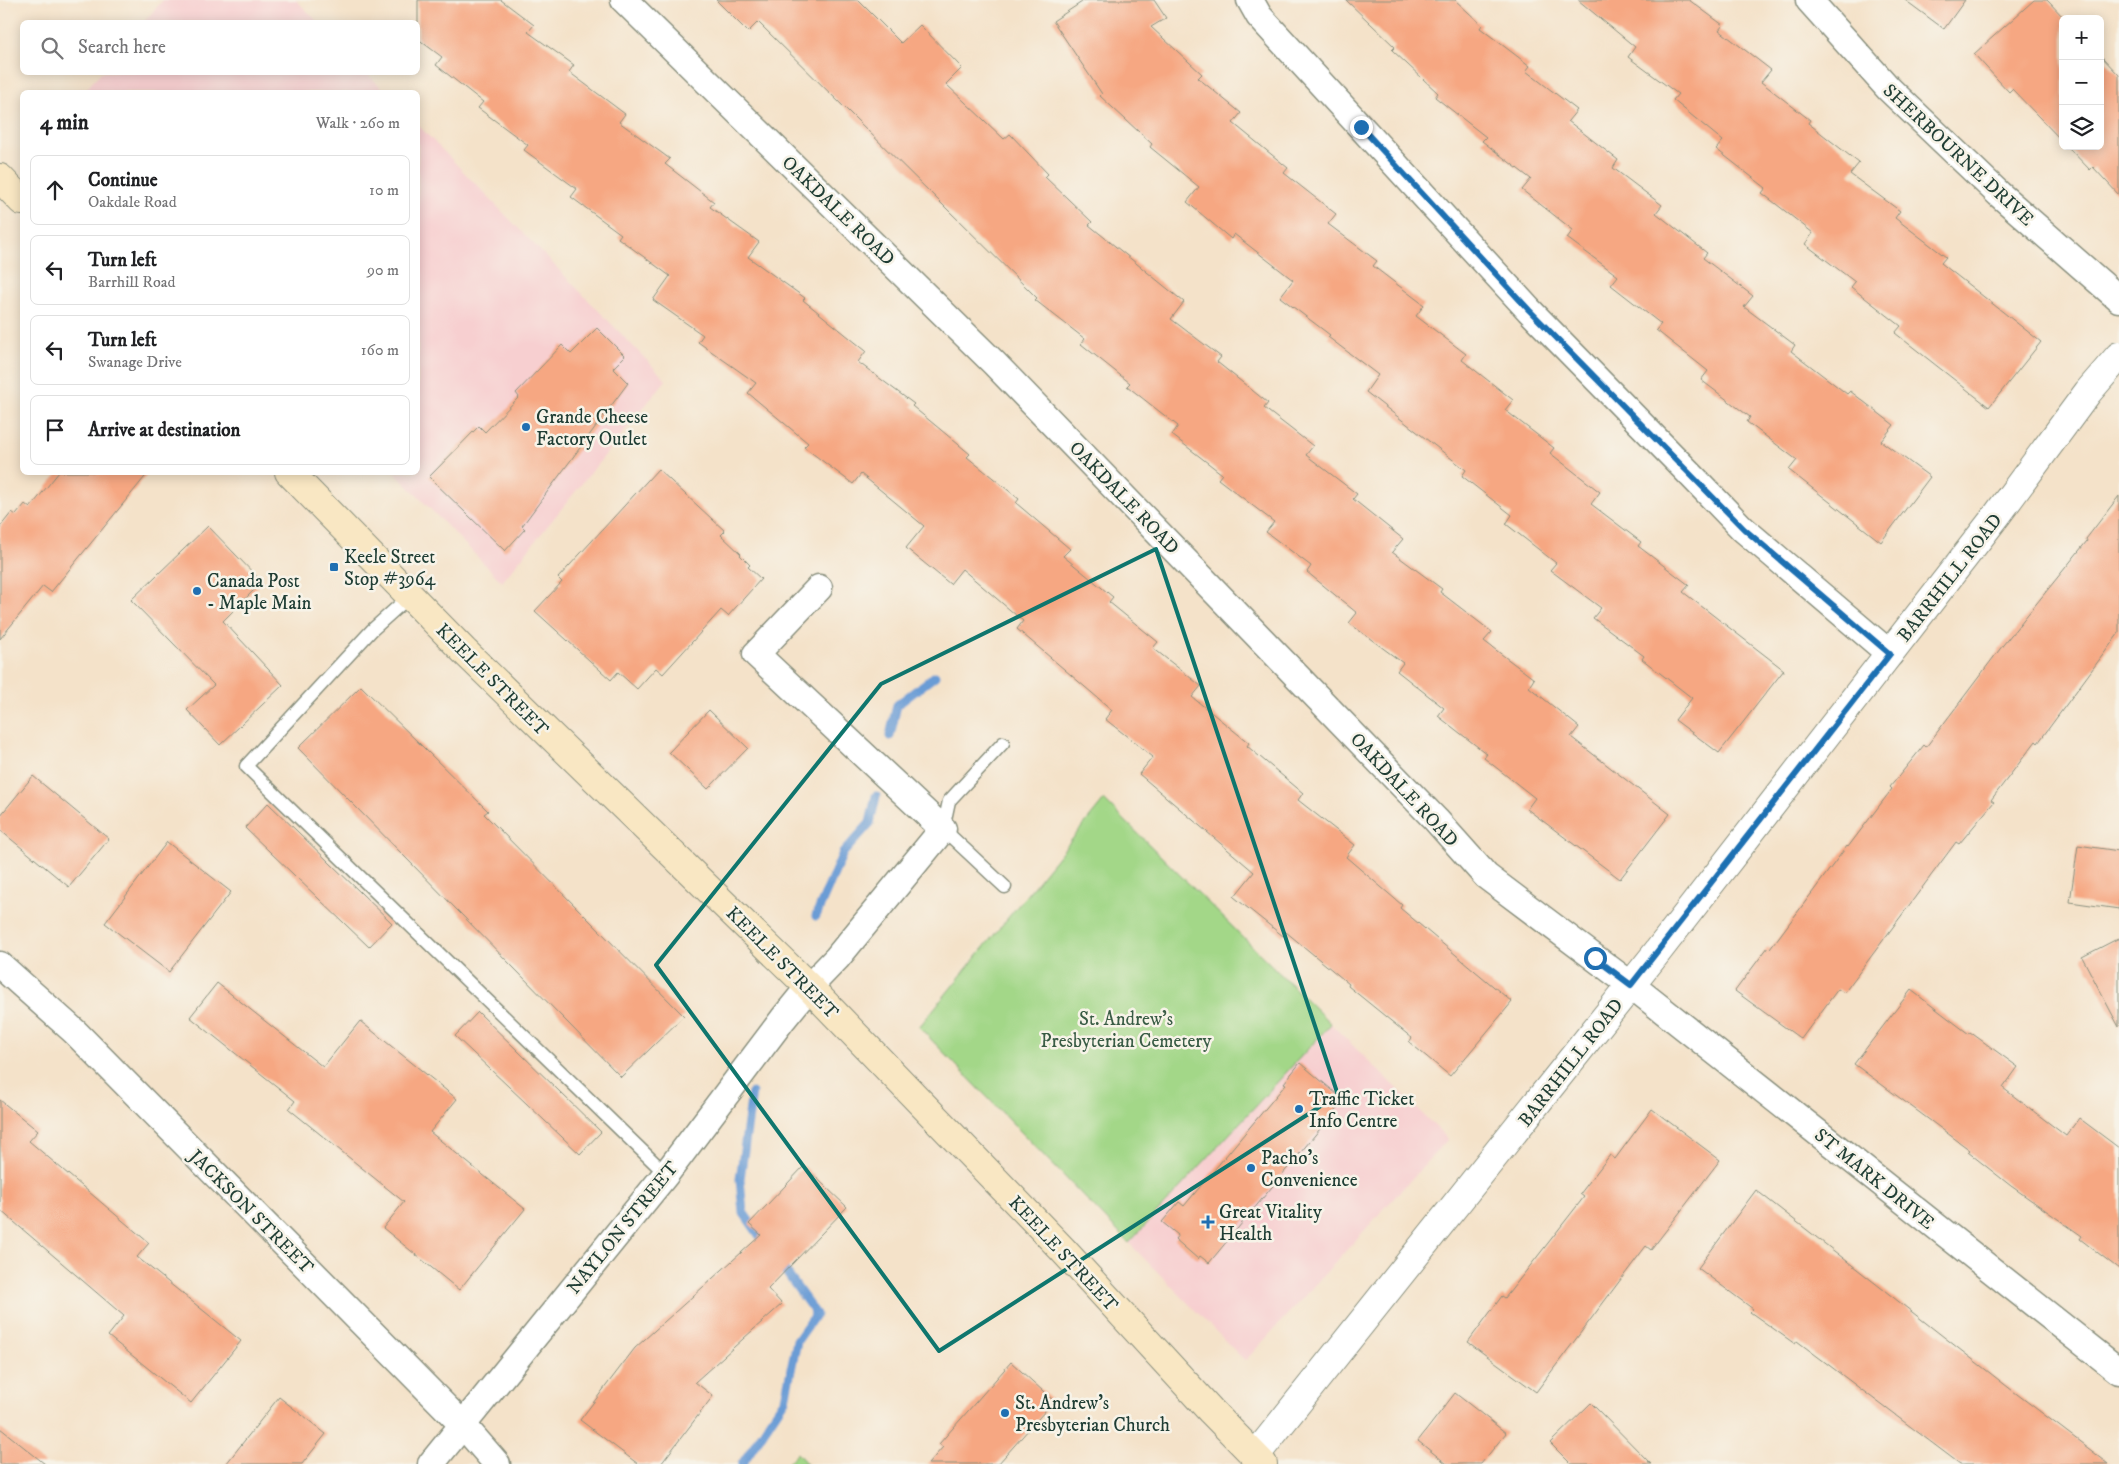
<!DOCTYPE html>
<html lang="en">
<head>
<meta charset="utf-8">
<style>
	body { margin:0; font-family:"IM FELL DW Pica",serif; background:#f2f2f2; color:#202124 }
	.controls { position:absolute; right:15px; top:15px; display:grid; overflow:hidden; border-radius:8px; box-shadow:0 2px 12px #0003 }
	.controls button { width:45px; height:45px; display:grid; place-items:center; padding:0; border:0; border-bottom:1px solid #e0e0e0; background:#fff; color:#202124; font:25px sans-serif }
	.stop { position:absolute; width:15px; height:15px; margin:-11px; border:4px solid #1f6fb2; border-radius:50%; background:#fff }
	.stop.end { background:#1f6fb2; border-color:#fff; box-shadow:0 1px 5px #0008 }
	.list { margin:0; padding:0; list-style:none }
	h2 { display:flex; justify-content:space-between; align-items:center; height:65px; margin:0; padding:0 20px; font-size:21px }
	h2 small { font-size:16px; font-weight:400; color:#757577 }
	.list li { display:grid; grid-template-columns:32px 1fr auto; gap:15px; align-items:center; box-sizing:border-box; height:70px; margin:0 10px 10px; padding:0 10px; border:1px solid #e0e0e0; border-radius:8px }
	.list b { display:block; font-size:19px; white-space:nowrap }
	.list p { margin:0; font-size:16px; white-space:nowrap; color:#757577 }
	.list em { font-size:16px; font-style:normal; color:#757577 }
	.icon { flex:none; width:28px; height:28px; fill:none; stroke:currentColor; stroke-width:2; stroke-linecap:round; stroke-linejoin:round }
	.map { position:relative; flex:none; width:2119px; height:1464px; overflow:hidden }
	.search { position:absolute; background:#fff; box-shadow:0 2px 12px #0003; left:20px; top:20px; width:400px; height:55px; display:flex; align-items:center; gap:12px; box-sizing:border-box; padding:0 18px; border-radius:8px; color:#757577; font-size:19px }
	.panel { position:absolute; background:#fff; box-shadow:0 2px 12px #0003; left:20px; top:90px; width:400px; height:385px; border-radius:8px }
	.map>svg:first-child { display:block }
	.built { fill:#f7cfd0 }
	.green { fill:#a3d788; stroke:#618a5e }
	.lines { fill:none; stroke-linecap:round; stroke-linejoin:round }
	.stream { stroke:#6a9cd5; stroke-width:9 }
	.building { fill:#f6a782 }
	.service-casing { stroke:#8a907e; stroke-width:15 }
	.minor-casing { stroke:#8a907e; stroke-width:29 }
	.tertiary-casing { stroke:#8a907e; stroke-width:30 }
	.secondary-casing { stroke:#8a907e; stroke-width:30 }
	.service { stroke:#fff; stroke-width:12 }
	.minor { stroke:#fff; stroke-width:26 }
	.tertiary { stroke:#fff; stroke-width:28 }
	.secondary { stroke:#f9e7c3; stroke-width:28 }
	.route { stroke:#1f6fb2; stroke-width:6 }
	.marked { fill:none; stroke:#0f766e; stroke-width:4; stroke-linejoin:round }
	.poi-dot { fill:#1f6fb2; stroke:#f7f3e8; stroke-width:2 }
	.labels { text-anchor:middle; stroke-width:5; stroke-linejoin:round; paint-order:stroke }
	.street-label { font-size:19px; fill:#1f3d34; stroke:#f7f3e8 }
	.poi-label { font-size:19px; fill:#1f3d34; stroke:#f7f3e8; text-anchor:start }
	.park-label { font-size:19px; fill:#395c45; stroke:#f7f3e8 }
</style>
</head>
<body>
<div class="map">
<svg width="2119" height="1464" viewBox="0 0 2119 1464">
	<rect width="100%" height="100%" fill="#f7f3e8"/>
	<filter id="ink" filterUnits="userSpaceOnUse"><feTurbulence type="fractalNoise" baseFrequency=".02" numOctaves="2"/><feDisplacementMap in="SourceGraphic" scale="10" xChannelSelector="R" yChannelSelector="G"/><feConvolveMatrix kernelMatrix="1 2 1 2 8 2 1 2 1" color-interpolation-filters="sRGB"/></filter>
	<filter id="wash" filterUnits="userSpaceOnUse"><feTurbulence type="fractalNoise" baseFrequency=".0096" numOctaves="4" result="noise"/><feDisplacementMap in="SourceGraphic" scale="20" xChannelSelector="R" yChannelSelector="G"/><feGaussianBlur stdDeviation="1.12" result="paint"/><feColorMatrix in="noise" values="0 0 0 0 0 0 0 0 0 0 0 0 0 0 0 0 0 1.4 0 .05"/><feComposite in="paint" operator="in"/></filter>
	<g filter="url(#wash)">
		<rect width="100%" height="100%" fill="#f4e2c9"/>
		<path class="built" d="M 163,0 L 296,0 L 318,22 L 144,22 Z
			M 101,72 L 366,73 L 386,92 L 84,92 Z
			M 418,125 L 666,380 L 502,582 L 395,473 L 418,472 Z
			M 1331,1024 L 1448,1139 L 1245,1361 L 1129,1243 Z"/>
		<path class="green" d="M 1104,800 L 1331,1024 L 1129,1243 L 919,1027 Z
			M 797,1453 L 807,1464 L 787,1464 Z"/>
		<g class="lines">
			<path class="stream" d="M 890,736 L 897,705 L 935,676
				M 816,916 L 843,853 L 870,823 L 876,796
				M 752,1093 L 740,1179 L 743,1212 L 766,1245
				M 742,1464 L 785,1399 L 797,1341 L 816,1314 L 778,1261"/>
		</g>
		<g id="blocks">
			<path class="building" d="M 418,0 L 501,0 L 534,25 L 528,32 L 574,65 L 569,72 L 625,114 L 619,122 L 670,159 L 665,164 L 714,202 L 710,207 L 759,242 L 748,257 L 805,298 L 803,300 L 866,351 L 858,362 L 914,404 L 912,406 L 970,454 L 967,457 L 1019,499 L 1016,503 L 1070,549 L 1063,556 L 1113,597 L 1109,602 L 1158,642 L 1153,648 L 1201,686 L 1192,697 L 1249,743 L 1247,746 L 1303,793 L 1298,800 L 1355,845 L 1346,857 L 1402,905 L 1400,908 L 1512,1002 L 1450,1076 L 1409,1042 L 1412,1038 L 1348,986 L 1349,984 L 1286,932 L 1283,936 L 1234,897 L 1254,872 L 1139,774 L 1153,757 L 1105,719 L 1112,710 L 1017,629 L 1023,621 L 962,569 L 950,584 L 906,548 L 924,526 L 861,474 L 853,484 L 804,447 L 808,443 L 748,393 L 756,383 L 698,342 L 703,335 L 653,300 L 670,276 L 618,238 L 621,234 L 571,197 L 577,189 L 524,150 L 528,145 L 478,108 L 483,102 L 436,65 L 442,57 L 418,39 Z
				M 716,0 L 858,0 L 901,43 L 920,25 L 962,68 L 946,84 L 1004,139 L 1010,134 L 1048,174 L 1045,177 L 1092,222 L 1089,225 L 1184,302 L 1171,319 L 1221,357 L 1217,362 L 1268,403 L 1264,408 L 1313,446 L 1306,455 L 1357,494 L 1353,499 L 1403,539 L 1392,552 L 1442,589 L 1440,592 L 1492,632 L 1484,641 L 1534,679 L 1529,687 L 1579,727 L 1571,737 L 1670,814 L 1620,879 L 1527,809 L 1535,798 L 1484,758 L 1487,754 L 1438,716 L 1444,708 L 1397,671 L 1403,663 L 1349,623 L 1357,613 L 1307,572 L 1311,566 L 1266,532 L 1274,522 L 1218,479 L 1222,474 L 1172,435 L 1178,426 L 1127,386 L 1130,383 L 1081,344 L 1085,339 L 1035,300 L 1037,298 L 758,22 L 748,32 Z
				M 1085,0 L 1154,0 L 1166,18 L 1151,27 L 1202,74 L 1198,78 L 1241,113 L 1233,123 L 1288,168 L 1284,173 L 1336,214 L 1328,224 L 1377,261 L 1373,266 L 1424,305 L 1416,316 L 1466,354 L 1462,360 L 1513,400 L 1505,410 L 1554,448 L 1550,453 L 1600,492 L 1591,504 L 1641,542 L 1638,546 L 1689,585 L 1683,592 L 1784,670 L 1719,753 L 1675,720 L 1692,698 L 1642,659 L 1644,656 L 1593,618 L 1601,608 L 1550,570 L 1556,563 L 1506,524 L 1512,515 L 1462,476 L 1466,470 L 1366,392 L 1378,375 L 1328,337 L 1330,335 L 1280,297 L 1293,280 L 1234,234 L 1231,239 L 1187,202 L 1199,187 L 1150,147 L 1152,144 L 1100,96 L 1102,94 L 1053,21 Z
				M 1346,0 L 1455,0 L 1482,25 L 1480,28 L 1530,66 L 1526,71 L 1577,110 L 1568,121 L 1618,160 L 1613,168 L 1662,205 L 1656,213 L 1707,253 L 1703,258 L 1753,296 L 1744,307 L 1795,345 L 1791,351 L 1847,394 L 1850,391 L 1894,425 L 1881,441 L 1930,477 L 1881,542 L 1789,470 L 1797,460 L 1747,422 L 1750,417 L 1701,380 L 1708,371 L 1656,330 L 1661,324 L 1611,285 L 1618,276 L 1567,238 L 1573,230 L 1522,190 L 1531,179 L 1482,141 L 1486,137 L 1435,97 L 1438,93 L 1392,50 L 1395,47 Z
				M 1578,0 L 1689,0 L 1723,25 L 1719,30 L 1771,70 L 1761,82 L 1810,120 L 1808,123 L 1859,163 L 1850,174 L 1900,211 L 1895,218 L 1946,257 L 1941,263 L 2041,342 L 1989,407 L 1895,333 L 1901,326 L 1851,287 L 1855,282 L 1805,244 L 1813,233 L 1762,193 L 1766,188 L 1716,149 L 1723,141 L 1673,100 L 1678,94 L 1628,57 L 1635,47 Z
				M 1905,0 L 1965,0 L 1944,29 Z
				M 2034,0 L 2047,0 L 2065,19 L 2063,19 L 2063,142 L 2012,89 L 2009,92 L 1974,54 Z
				M 2100,55 L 2119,75 L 2119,195 L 2093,167 L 2090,170 L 2067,146 L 2100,146 Z
				M 597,328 L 625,356 L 613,368 L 628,383 L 522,526 L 525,529 L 505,551 L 429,477 L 479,426 L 485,432 L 519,397 L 516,393 L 562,345 L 571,354 Z
				M 658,469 L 725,531 L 721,535 L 741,554 L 740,555 L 750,565 L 748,567 L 761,579 L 728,616 L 721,610 L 663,674 L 656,668 L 637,689 L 618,672 L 611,680 L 535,611 L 562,582 L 558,578 Z
				M 59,472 L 149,472 L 51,592 L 43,586 L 0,639 L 0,527 L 12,512 L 16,515 L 25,504 L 30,508 Z
				M 2119,496 L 2119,633 L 2038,743 L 2036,741 L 1991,800 L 1994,802 L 1959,844 L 1956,842 L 1844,993 L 1838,989 L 1801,1039 L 1735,991 L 1768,947 L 1770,949 L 1847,846 L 1848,847 L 1892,789 L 1890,787 L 1924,745 L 1926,747 L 2003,645 L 2087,541 L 2086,539 Z
				M 208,526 L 262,582 L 223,621 L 283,685 L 220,745 L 187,710 L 214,685 L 131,600 Z
				M 361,686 L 488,811 L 484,814 L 684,1016 L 621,1077 L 298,748 Z
				M 709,710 L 748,748 L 708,789 L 669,752 Z
				M 33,776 L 109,839 L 69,887 L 0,830 L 0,816 Z
				M 268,803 L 392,923 L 369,947 L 245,828 Z
				M 167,842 L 231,892 L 169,972 L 105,923 Z
				M 2078,845 L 2119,851 L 2119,909 L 2070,902 Z
				M 2119,938 L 2119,1027 L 2082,957 Z
				M 217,983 L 323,1067 L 360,1021 L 457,1099 L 430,1132 L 525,1209 L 459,1290 L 383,1228 L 404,1202 L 289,1109 L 295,1101 L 190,1017 Z
				M 1911,990 L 1969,1034 L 1970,1032 L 2018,1067 L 2003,1088 L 2066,1136 L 2079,1118 L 2119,1148 L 2119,1269 L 2080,1239 L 2082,1236 L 2011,1186 L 1968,1152 L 1970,1150 L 1854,1064 Z
				M 478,1012 L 601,1132 L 580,1154 L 455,1036 Z
				M 1300,1063 L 1344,1100 L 1209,1263 L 1200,1256 L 1198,1259 L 1175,1239 L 1178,1235 L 1162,1222 L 1179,1202 L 1184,1206 L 1286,1084 L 1284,1083 Z
				M 0,1100 L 38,1131 L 29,1141 L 149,1243 L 137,1257 L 241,1341 L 191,1403 L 108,1336 L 124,1316 L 0,1210 Z
				M 1652,1109 L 1720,1160 L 1651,1250 L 1646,1246 L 1536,1392 L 1468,1342 L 1502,1296 L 1505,1298 L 1584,1197 L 1580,1194 L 1610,1155 L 1615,1159 Z
				M 804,1166 L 847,1207 L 768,1289 L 782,1304 L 695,1382 L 713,1396 L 661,1464 L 638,1464 L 580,1420 L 635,1348 L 761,1235 L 749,1224 Z
				M 1756,1190 L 2013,1391 L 2109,1464 L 1960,1464 L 1797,1341 L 1795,1344 L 1750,1312 L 1753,1309 L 1698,1268 Z
				M 1011,1362 L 1054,1401 L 998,1464 L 928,1464 L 943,1447 L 939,1444 Z
				M 1455,1393 L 1506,1433 L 1481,1464 L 1447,1464 L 1418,1441 Z
				M 279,1397 L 326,1434 L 302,1464 L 226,1464 Z
				M 1591,1403 L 1651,1464 L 1571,1464 L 1550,1443 Z
				M 0,1428 L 45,1464 L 0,1464 Z"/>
		</g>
	</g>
	<g filter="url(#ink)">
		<use href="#blocks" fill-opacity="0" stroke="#8a907e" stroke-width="1"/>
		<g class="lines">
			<defs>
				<path id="service" d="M 411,595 L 372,630 L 246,766 L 666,1174
					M 1003,743 L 949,801 L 943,829 L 1005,887"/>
				<path id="minor" d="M 624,0 L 994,363 L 1436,820 L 1486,876 L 1631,985 L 2119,1371
					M 1250,0 L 1259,16 L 1529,310 L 1691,475 L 1743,529 L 1890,654
					M 1809,0 L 1889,89 L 1999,194 L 2119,299
					M 0,965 L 75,1032 L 463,1425 L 497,1464
					M 431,1464 L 666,1174 L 783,1019 L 809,987 L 837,958 L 943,829 L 756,654 L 819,588"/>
				<path id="tertiary" d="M 1255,1456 L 1655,955 L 1997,515 L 2088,392 L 2119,356"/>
				<path id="secondary" d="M 0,178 L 22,201
					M 289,472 L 464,651 L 809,987 L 1062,1249 L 1211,1411 L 1263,1464"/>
			</defs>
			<use href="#service" class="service-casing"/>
			<use href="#minor" class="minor-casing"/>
			<use href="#tertiary" class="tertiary-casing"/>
			<use href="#secondary" class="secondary-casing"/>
			<use href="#service" class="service"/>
			<use href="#minor" class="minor"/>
			<use href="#tertiary" class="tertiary"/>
			<use href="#secondary" class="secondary"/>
		</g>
	</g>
	<g class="lines" filter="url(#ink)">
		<path class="route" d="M 1361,127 L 1529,310 L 1744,529 L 1890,654 L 1631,985 L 1595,958"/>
	</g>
	<path class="marked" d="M 1156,549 L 1338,1095 L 939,1351 L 656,965 L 881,684 Z"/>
	<g class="poi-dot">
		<circle cx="526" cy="427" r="5"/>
		<rect x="329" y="562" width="10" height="10" rx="2.5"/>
		<circle cx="197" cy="591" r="5"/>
		<circle cx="1299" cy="1109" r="5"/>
		<circle cx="1251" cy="1168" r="5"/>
		<path d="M1205.5 1214.5h5v5h5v5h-5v5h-5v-5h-5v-5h5z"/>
		<circle cx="1005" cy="1413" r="5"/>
	</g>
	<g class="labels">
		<g class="street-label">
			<text transform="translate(1959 154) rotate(43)" y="7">SHERBOURNE DRIVE</text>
			<text transform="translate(839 210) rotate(44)" y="7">OAKDALE ROAD</text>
			<text transform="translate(1125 497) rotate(46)" y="7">OAKDALE ROAD</text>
			<text transform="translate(1949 577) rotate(-52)" y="7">BARRHILL ROAD</text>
			<text transform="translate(493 679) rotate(45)" y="7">KEELE STREET</text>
			<text transform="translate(1405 789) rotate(47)" y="7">OAKDALE ROAD</text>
			<text transform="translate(783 962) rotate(45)" y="7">KEELE STREET</text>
			<text transform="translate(1570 1062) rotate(-52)" y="7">BARRHILL ROAD</text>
			<text transform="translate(1875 1178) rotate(39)" y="7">ST MARK DRIVE</text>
			<text transform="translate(252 1211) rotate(45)" y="7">JACKSON STREET</text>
			<text transform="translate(622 1227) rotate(-51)" y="7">NAYLON STREET</text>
			<text transform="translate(1064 1253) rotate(47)" y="7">KEELE STREET</text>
		</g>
		<g class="poi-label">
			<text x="536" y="423">Grande Cheese<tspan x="536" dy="22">Factory Outlet</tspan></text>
			<text x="344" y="563">Keele Street<tspan x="344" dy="22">Stop #3964</tspan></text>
			<text x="207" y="587">Canada Post<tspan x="207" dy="22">- Maple Main</tspan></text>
			<text x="1309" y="1105">Traffic Ticket<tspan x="1309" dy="22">Info Centre</tspan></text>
			<text x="1261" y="1164">Pacho's<tspan x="1261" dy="22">Convenience</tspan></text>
			<text x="1219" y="1218">Great Vitality<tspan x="1219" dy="22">Health</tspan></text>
			<text x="1015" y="1409">St. Andrew's<tspan x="1015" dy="22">Presbyterian Church</tspan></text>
		</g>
		<g class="park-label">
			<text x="1126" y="1025">St. Andrew's<tspan x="1126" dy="22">Presbyterian Cemetery</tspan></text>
		</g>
	</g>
</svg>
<div class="controls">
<button>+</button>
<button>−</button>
<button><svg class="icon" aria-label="layers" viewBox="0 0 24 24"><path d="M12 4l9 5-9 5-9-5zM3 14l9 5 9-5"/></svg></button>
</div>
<div class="stop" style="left:1595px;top:958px"></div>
<div class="stop end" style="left:1361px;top:127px"></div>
<div class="search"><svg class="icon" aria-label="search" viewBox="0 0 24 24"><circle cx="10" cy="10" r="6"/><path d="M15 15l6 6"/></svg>Search here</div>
<section class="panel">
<h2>4 min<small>Walk · 260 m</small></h2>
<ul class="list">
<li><svg class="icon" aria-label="ahead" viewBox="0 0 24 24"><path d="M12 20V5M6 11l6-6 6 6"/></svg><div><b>Continue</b><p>Oakdale Road</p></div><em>10 m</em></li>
<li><svg class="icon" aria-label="left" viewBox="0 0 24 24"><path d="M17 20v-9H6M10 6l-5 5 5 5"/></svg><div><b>Turn left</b><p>Barrhill Road</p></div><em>90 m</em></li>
<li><svg class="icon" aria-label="left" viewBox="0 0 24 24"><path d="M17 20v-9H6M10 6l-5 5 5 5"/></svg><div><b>Turn left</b><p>Swanage Drive</p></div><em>160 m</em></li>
<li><svg class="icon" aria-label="arrive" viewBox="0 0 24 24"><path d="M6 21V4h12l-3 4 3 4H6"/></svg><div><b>Arrive at destination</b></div></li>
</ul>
</section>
</div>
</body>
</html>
